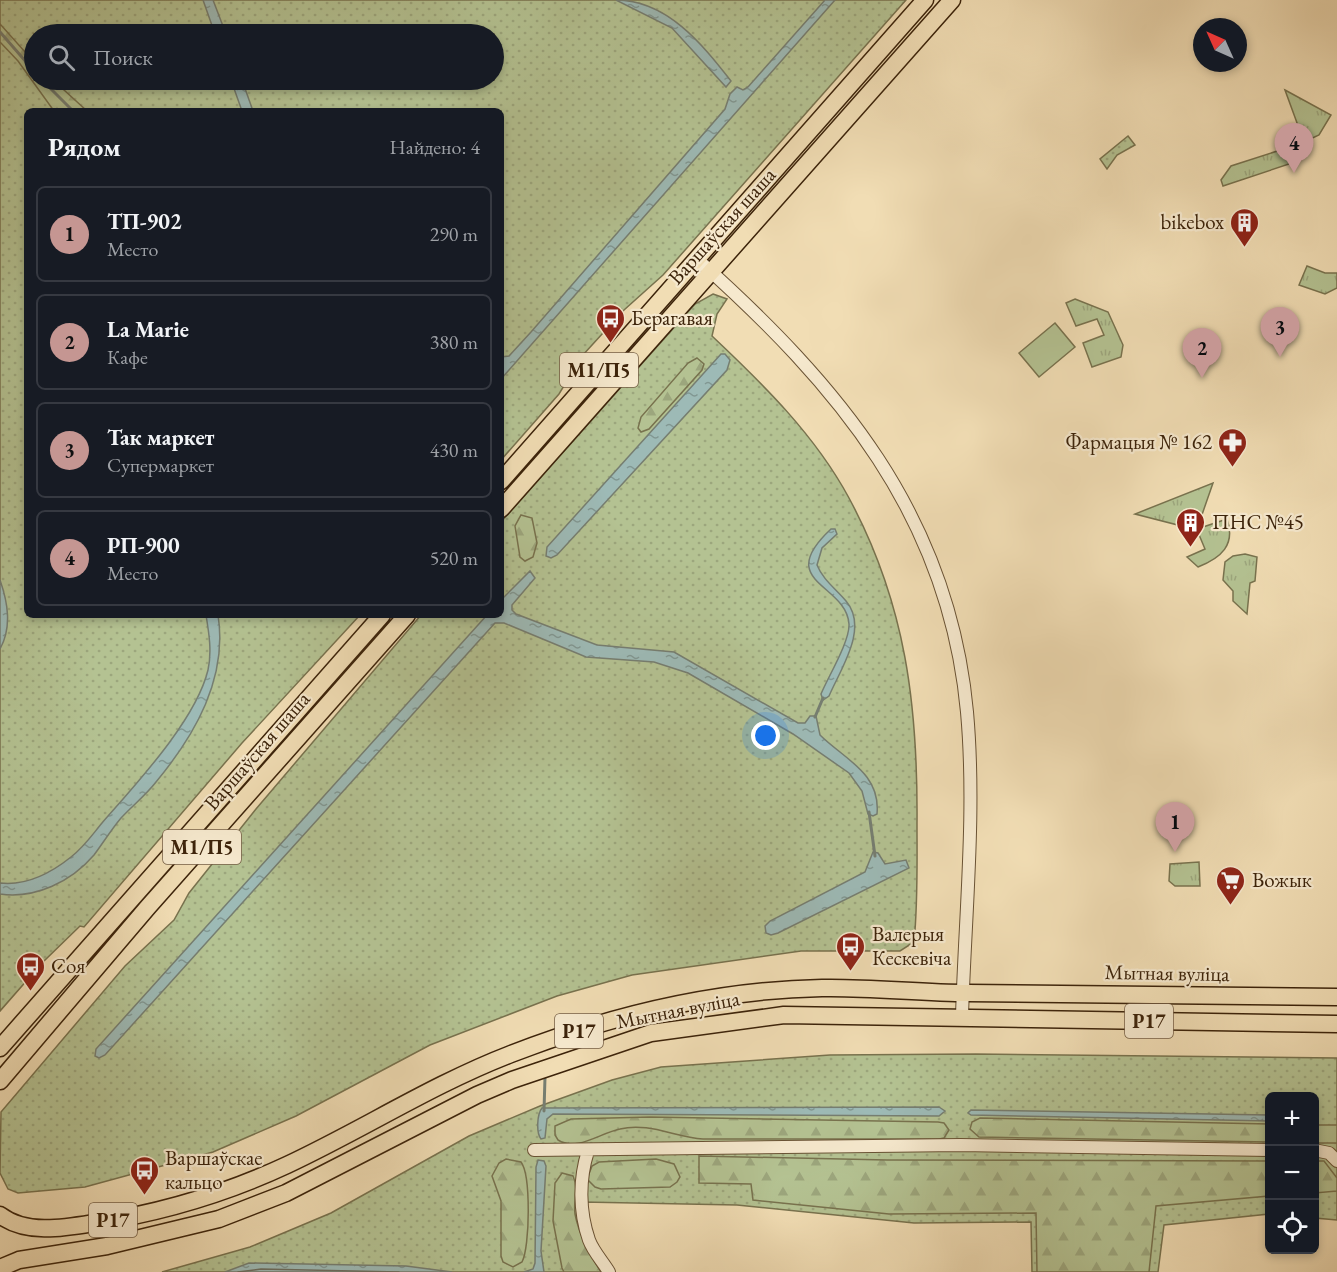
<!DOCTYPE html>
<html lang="ru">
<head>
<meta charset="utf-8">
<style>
	body { margin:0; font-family:"EB Garamond",serif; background:#242831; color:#f1f3f6 }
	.controls { position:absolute; right:18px; bottom:18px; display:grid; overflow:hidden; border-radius:9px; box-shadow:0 3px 9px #0003 }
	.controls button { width:54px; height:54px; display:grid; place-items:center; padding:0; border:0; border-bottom:2px solid #363941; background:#171b24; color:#f1f3f6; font:30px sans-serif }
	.compass { position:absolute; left:1193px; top:18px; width:54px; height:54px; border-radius:50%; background:#171b24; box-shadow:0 3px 9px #0003; rotate:315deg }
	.you { position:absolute; left:766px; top:736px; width:21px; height:21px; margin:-15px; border:4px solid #fff; border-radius:50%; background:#1a73e8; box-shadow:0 0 0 9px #1a73e833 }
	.badge { display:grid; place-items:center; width:39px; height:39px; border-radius:50%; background:#c59692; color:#111; font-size:20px; font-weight:700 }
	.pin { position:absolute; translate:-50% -50px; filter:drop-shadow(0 2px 3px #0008) }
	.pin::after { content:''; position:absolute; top:32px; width:21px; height:18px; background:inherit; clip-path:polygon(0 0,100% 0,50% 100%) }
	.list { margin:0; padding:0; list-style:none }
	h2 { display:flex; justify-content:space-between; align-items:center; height:78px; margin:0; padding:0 24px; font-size:26px }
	h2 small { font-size:20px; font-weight:400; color:#9ea1a6 }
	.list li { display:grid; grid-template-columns:39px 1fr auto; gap:18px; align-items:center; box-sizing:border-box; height:96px; margin:0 12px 12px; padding:0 12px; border:2px solid #363941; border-radius:9px }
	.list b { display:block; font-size:22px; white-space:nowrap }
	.list p { margin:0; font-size:20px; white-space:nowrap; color:#9ea1a6 }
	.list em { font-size:20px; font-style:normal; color:#9ea1a6 }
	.icon { flex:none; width:33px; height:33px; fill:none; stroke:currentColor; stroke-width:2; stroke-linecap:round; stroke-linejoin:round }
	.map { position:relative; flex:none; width:1337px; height:1272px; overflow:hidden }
	.search { position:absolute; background:#171b24; box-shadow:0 3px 9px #0003; left:24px; top:24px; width:480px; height:66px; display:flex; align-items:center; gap:15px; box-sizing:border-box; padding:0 21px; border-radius:33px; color:#9ea1a6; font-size:22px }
	.panel { position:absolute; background:#171b24; box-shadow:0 3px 9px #0003; left:24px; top:108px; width:480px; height:510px; border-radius:9px }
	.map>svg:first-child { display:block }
	.grass { fill:url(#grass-dots); stroke:#78724e; stroke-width:1.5; fill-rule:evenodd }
	.forest { fill:url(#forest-firs); stroke:#78724e; stroke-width:1.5 }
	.park { fill:url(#park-tufts); stroke:#78724e; stroke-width:1.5 }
	.garden { fill:#b4c292; stroke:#78724e; stroke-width:1.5 }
	.water { fill:url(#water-ripples); stroke:#767e71; stroke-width:1.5 }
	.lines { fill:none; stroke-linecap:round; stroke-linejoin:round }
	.shore { stroke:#6c6e60; stroke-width:1.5 }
	.stream { stroke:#767e71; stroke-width:3 }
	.minor-casing { stroke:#695234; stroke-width:14 }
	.highway-casing { stroke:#3c230a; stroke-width:19 }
	.minor { stroke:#f6e9ce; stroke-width:12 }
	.highway { stroke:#f1ddb4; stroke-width:16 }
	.labels { text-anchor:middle; stroke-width:4.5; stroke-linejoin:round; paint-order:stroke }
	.shield { fill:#f6e9ce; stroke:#745e45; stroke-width:1.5 }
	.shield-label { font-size:20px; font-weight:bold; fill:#3c230a }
	.poi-label { font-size:21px; fill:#3c230a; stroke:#f6e9ce; text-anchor:start }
	.street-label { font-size:21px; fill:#3c230a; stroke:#f6e9ce }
</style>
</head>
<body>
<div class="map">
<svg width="1337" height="1272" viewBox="0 0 1337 1272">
	<defs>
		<pattern id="grass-dots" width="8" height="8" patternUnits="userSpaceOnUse" patternTransform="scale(1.5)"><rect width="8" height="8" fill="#b4c292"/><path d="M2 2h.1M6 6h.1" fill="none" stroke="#9ca67d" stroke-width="1.8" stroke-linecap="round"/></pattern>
		<pattern id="forest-firs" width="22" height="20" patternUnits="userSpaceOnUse" patternTransform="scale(1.5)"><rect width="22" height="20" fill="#b4c292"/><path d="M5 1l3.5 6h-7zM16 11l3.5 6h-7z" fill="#9ca67d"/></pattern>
		<pattern id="park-tufts" width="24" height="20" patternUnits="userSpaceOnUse" patternTransform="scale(1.5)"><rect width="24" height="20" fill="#b4c292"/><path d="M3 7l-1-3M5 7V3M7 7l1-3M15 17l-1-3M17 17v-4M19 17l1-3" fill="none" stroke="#9ca67d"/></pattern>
		<pattern id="water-ripples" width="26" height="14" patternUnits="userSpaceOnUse" patternTransform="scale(1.5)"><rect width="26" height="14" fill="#9dbab6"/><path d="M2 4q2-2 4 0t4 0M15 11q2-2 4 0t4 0" fill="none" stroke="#819792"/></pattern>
	</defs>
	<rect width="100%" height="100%" fill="#f1ddb4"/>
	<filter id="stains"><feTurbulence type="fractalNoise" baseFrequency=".00333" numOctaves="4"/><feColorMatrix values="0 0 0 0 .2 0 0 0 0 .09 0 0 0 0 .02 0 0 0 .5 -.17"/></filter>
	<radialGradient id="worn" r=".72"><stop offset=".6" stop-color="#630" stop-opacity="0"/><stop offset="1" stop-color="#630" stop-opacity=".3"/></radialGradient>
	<path class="grass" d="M 0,0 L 906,0 L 663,275 L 624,310 L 582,356 L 559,394 L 501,460 L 501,111 L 27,111 L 27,615 L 360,615 L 242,743 L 84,927 L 80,926 L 43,962 L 0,1011 ZM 34,34 L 494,34 L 494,80 L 34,80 Z
		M 1128,136 L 1135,145 L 1117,155 L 1107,169 L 1100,159 Z
		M 713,294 L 727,299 L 717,314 L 712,336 C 763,384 815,435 849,498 C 906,604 918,706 917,824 C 917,863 918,903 914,942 L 900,951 L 801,951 L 632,975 L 557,996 L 430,1045 L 296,1116 L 213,1152 L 85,1187 L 18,1193 L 8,1189 L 0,1173 L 1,1112 L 125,966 L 174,920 L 189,893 L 256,809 L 421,615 L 501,615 L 501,522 L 695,304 Z
		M 976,1054 L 1337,1058 L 1337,1220 L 1315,1218 L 1314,1096 L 1270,1096 L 1269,1214 L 1164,1225 L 1158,1272 L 1032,1272 L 1031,1222 L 914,1223 L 737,1205 L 582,1202 L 589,1240 L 611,1272 L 162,1272 L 250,1247 L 331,1213 L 469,1136 L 540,1106 L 612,1080 L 661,1067 L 830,1055 Z"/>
	<path class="forest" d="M 0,24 L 34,62 L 34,80 L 53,80 L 87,111 L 54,111 L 18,61 L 0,42 Z
		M 697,358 L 704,364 L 702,370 L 649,429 L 641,432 L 638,428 L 641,417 L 688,363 Z
		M 521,515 L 532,518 L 537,543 L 533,557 L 525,561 L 520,557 L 515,526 Z
		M 650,1117 L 938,1122 L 944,1123 L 949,1130 L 944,1138 L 939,1139 L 703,1139 C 675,1137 648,1122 620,1129 C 600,1133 577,1152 558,1140 L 555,1135 L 555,1126 L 571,1119 Z
		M 980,1118 L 1269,1124 L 1269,1142 L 979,1137 L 970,1129 L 972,1122 Z
		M 1314,1125 L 1337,1125 L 1337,1143 L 1315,1143 Z
		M 699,1156 L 887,1160 L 1269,1161 L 1269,1196 L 1156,1206 L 1149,1272 L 1037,1272 L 1036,1213 L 889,1214 L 753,1200 L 751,1184 L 699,1183 Z
		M 506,1159 L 521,1162 C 531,1175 530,1247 522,1262 L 513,1267 L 503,1262 L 501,1256 L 501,1201 L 492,1176 L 499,1163 Z
		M 656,1159 L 674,1164 L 680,1177 L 677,1182 L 670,1187 L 601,1189 L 595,1187 L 587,1179 L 592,1166 L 599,1162 Z
		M 1315,1161 L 1324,1161 L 1337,1178 L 1337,1191 L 1315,1193 Z
		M 562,1173 L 573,1176 C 579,1189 573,1201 575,1214 C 579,1235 590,1254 601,1272 L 564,1272 L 562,1268 L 553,1221 L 555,1183 Z"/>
	<path class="park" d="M 1285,90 L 1331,115 L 1319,135 L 1304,142 Z
		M 1296,145 L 1301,160 L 1223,186 L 1221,180 L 1231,166 Z
		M 1307,266 L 1325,273 L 1337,273 L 1337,288 L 1325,294 L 1299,285 Z
		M 1075,299 L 1108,312 L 1123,345 L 1121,357 L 1092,367 L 1083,343 L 1104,335 L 1097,319 L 1076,326 L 1066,303 Z
		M 1213,483 L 1197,529 L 1227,519 C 1236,545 1221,558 1198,567 L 1187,557 L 1205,549 L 1197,530 L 1135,514 Z
		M 1245,554 L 1257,557 L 1255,581 L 1250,583 L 1247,614 L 1233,601 L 1233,591 L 1223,580 L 1225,562 L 1233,556 Z
		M 1199,862 L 1200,886 L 1175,886 L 1169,881 L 1170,864 Z"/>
	<path class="garden" d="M 1055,323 L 1075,347 L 1039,377 L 1019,353 Z"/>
	<path class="water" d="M 203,0 L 213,0 L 226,34 L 215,34 Z
		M 616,0 C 667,0 702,44 731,81 L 726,87 L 672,28 Z
		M 825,0 L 835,0 L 501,379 L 501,357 L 509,356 L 531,332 L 725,109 L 730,94 L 737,87 L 743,90 L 748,87 Z
		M 231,80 L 242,80 L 253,111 L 242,111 Z
		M 721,354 L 725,354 L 730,360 L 727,370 L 557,555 L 551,558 L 546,556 L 547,547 Z
		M 831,529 L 835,529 L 837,534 L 822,548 L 817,565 C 823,580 836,589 846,601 C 869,628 841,668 829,696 L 823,700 L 821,694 C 828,677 850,641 849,624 C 846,583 773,583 831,529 Z
		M 530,571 L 535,578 L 512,605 L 512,610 L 516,614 L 597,645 L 674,652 L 798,723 L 805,723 L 810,716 L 816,716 L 820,735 C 844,759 881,773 877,814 L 873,816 L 868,814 L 862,791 L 849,773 L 793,734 L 688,673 L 654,662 L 586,657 L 504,623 L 495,623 L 105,1055 L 99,1058 L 95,1056 L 96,1049 L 487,615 L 501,615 L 501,600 Z
		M 0,580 C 8,603 12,627 0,649 Z
		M 206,615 L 218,615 C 228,678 195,735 156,782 C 146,795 132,806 121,818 C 111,830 103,843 94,855 C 71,882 35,899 0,894 L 0,883 C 26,886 51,873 71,857 C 84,847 92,835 102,823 C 136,784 196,720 208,670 C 212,652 209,633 206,615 Z
		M 873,852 L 878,853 L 885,864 L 906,860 L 909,868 L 778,933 L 771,935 L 766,933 L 765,926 L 770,921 L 865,872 Z
		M 939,1107 L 945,1111 L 939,1116 L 553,1114 L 547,1119 L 545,1138 L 541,1139 C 536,1133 537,1114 542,1108 Z
		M 971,1110 L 1269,1115 L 1270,1121 L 971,1115 L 968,1113 Z
		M 538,1160 L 544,1161 L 546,1166 L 541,1251 L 544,1272 L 524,1272 L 533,1269 L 535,1263 L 536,1167 Z
		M 249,1263 L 406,1266 L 452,1272 L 225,1272 Z"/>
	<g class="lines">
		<path class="shore" d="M 238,1272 L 261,1269 L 399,1272"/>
		<path class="stream" d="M 0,32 L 34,71
			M 42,80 L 73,111
			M 815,717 L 823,698
			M 869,812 L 875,856
			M 544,1111 L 545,1077"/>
		<defs>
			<path id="minor" d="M 697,259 C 838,385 949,515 967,712 C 976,812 965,915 962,1016
				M 534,1150 L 961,1145 L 1270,1150
				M 1314,1150 L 1329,1153 L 1337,1161
				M 588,1151 C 579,1179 579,1211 589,1240 C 593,1251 603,1262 609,1272"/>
			<path id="highway" d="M 501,481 L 925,0
				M 501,509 L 952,0
				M 0,1048 L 382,615
				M 0,1081 L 148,907 L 407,615
				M 0,1215 C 26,1235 64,1228 94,1223 C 159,1213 227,1193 287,1165 C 362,1130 433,1084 511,1054 C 609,1016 717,990 822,988 C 871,987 920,993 968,993 C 1091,994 1214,996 1337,997
				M 0,1268 L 19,1260 L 107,1246 L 219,1219 L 286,1193 L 477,1095 L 512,1080 L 651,1033 L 784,1015 L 1337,1024"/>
		</defs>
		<use href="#minor" class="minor-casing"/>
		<use href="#highway" class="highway-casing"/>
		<use href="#minor" class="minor"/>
		<use href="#highway" class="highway"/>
	</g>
	<defs>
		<symbol id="building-pin" viewBox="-11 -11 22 30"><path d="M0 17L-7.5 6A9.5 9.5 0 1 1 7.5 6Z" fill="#8f2418" stroke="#f6e9ce"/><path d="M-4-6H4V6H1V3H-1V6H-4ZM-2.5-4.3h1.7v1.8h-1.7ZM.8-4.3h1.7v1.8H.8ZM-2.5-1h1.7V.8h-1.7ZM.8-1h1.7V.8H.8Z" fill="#fff"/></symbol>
		<symbol id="bus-pin" viewBox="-11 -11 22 30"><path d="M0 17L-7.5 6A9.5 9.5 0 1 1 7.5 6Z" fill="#8f2418" stroke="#f6e9ce"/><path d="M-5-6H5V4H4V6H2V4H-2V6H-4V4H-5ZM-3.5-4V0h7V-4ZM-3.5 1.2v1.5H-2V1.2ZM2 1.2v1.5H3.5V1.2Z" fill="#fff"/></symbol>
		<symbol id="pharmacy-pin" viewBox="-11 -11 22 30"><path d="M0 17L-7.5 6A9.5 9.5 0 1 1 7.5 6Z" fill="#8f2418" stroke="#f6e9ce"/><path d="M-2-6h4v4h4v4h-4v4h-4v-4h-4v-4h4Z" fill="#fff"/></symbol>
		<symbol id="supermarket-pin" viewBox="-11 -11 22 30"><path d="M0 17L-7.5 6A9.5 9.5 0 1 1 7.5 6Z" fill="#8f2418" stroke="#f6e9ce"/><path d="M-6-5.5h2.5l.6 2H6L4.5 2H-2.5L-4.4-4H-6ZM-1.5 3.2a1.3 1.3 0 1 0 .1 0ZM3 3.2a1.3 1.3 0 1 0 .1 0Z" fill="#fff"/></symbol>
	</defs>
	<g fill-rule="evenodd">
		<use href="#building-pin" x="1228" y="206" width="33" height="45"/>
		<use href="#bus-pin" x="594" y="302" width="33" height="45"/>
		<use href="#pharmacy-pin" x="1216" y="426" width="33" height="45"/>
		<use href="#building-pin" x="1174" y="506" width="33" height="45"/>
		<use href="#supermarket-pin" x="1214" y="864" width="33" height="45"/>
		<use href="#bus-pin" x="834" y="930" width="33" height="45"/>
		<use href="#bus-pin" x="14" y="950" width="33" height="45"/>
		<use href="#bus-pin" x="128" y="1154" width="33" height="45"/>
	</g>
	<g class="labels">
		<g class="shield">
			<rect x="560" y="353" width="78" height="34" rx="4.5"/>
			<rect x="163" y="830" width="78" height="34" rx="4.5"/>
			<rect x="1125" y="1004" width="48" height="34" rx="4.5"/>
			<rect x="555" y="1014" width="48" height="34" rx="4.5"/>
			<rect x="89" y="1203" width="48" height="34" rx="4.5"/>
		</g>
		<g class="shield-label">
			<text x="599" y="377">М1/П5</text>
			<text x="202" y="854">М1/П5</text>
			<text x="1149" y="1028">Р17</text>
			<text x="579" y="1038">Р17</text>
			<text x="113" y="1227">Р17</text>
		</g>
		<g class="poi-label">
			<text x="1224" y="229" text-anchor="end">bikebox</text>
			<text x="631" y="325">Берагавая</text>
			<text x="1212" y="449" text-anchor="end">Фармацыя № 162</text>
			<text x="1212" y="529">ПНС №45</text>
			<text x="1252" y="887">Вожык</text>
			<text x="872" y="941">Валерыя<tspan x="872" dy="24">Кескевіча</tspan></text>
			<text x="51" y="973">Соя</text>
			<text x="165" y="1165">Варшаўскае<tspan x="165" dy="24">кальцо</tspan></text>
		</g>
		<g class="street-label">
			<text transform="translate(722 226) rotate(-48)" y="7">Варшаўская шаша</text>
			<text transform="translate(257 751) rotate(-49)" y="7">Варшаўская шаша</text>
			<text transform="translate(1167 973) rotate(1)" y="7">Мытная вуліца</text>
			<text transform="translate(678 1010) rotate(-11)" y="7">Мытная вуліца</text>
		</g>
	</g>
	<rect width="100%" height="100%" filter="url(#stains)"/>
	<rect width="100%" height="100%" fill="url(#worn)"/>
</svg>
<div class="controls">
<button>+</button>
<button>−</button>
<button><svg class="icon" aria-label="locate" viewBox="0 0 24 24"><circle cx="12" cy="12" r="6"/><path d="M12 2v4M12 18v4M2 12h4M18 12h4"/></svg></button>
</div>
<svg class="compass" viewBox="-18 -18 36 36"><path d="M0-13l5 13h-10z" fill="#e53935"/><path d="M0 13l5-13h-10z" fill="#9ea1a6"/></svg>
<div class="you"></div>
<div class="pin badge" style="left:1175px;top:852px">1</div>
<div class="pin badge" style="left:1202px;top:378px">2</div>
<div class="pin badge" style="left:1280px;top:357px">3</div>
<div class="pin badge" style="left:1294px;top:173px">4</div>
<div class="search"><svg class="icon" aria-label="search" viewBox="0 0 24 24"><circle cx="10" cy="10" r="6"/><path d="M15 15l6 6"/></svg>Поиск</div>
<section class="panel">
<h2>Рядом<small>Найдено: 4</small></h2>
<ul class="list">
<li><span class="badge">1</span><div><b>ТП-902</b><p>Место</p></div><em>290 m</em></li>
<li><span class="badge">2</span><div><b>La Marie</b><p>Кафе</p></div><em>380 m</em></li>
<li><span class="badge">3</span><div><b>Так маркет</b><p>Супермаркет</p></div><em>430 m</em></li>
<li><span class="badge">4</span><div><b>РП-900</b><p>Место</p></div><em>520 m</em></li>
</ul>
</section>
</div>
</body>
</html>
